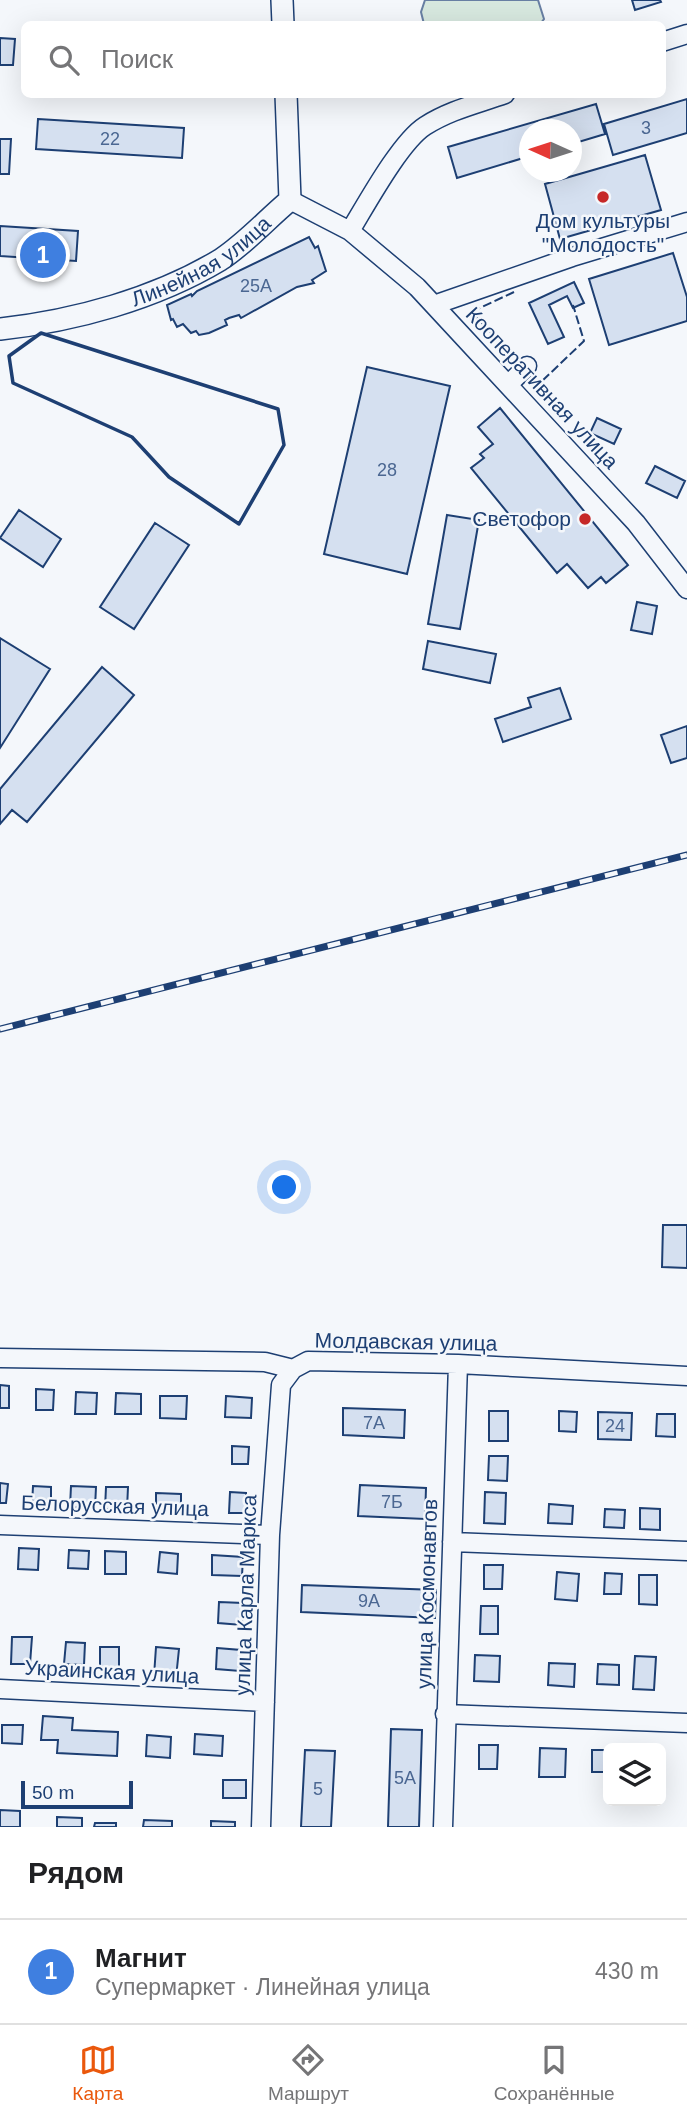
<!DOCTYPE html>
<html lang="ru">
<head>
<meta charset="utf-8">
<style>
	body { margin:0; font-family:Arial,sans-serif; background:#f6f6f6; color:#202124 }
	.controls { position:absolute; right:21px; bottom:21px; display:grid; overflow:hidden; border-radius:10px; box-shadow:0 7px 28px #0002 }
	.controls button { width:63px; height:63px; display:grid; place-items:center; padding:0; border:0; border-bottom:2px solid #e0e0e0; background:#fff; color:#202124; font:35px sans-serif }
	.compass { position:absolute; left:519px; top:119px; width:63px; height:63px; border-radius:50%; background:#fff; box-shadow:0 7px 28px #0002; rotate:273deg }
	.scale { position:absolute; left:21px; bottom:18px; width:112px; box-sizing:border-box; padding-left:7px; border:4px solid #1d3f73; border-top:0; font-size:19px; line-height:24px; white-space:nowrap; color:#1d3f73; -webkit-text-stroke:5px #f4f7fb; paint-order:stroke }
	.you { position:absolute; left:285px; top:1188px; width:24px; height:24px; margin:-18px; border:5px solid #fff; border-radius:50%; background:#1a73e8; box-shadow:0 0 0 10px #1a73e833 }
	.badge { display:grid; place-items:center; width:46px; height:46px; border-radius:50%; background:#ea580c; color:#fff; font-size:23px; font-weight:700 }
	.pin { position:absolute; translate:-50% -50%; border:4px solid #fff; box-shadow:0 2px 7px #0006 }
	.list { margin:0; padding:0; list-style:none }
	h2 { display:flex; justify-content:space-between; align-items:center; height:91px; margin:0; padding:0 28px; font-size:30px }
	h2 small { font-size:23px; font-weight:400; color:#757577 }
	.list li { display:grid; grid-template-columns:46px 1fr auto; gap:21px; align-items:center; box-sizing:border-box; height:105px; padding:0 28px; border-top:2px solid #e0e0e0 }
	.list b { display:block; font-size:26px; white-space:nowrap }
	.list p { margin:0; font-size:23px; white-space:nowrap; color:#757577 }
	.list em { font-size:23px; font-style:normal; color:#757577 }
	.icon { flex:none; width:38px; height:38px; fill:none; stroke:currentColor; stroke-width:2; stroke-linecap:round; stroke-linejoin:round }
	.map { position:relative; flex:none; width:687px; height:1827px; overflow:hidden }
	.search { position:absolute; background:#fff; box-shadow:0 7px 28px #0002; left:21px; right:21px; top:21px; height:77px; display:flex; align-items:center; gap:18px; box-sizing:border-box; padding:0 24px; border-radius:10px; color:#757577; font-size:26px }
	.sheet { height:196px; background:#fff }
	nav { display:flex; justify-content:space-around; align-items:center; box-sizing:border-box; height:98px; border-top:2px solid #e0e0e0; background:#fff; font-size:19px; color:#757577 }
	nav a { display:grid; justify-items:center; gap:4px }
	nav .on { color:#ea580c }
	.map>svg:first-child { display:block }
	.green { fill:#d7e8df; stroke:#687fa3; stroke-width:2 }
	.building { fill:#d5e0f0; stroke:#1d3f73; stroke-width:2 }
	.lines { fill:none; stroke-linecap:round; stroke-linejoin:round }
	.minor-casing { stroke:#1d3f73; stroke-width:21 }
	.major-casing { stroke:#1d3f73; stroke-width:24 }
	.minor { stroke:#f4f7fb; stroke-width:18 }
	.major { stroke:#f4f7fb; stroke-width:21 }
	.rail-casing { stroke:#1d3f73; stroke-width:7 }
	.rail { stroke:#f4f7fb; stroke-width:4.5; stroke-dasharray:13; stroke-linecap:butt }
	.fence { stroke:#1d3f73; stroke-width:2; stroke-dasharray:9 3.5; stroke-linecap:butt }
	.wall { stroke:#1d3f73; stroke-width:3.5 }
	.poi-dot { fill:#c62828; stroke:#f4f7fb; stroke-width:2.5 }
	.labels { text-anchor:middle; stroke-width:5; stroke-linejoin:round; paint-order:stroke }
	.number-label { font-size:18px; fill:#4b6792 }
	.poi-label { font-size:21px; fill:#1d3f73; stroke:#f4f7fb }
	.street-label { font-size:21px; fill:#1d3f73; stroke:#f4f7fb }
</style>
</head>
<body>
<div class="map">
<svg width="687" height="1827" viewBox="0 0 687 1827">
	<rect width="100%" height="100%" fill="#f4f7fb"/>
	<path class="green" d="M 425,0 L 538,0 L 544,19 L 540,24 L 424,24 L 421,12 Z"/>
	<path class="building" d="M 632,0 L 660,0 L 661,2 L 635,10 Z
		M 0,38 L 15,39 L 13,65 L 0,65 Z
		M 687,99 L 687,133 L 613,155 L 604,124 Z
		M 596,104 L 605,134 L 572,144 L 572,130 L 530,130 L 530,156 L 457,178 L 448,147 Z
		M 38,119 L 184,128 L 182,158 L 36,149 Z
		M 0,139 L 11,139 L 9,174 L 0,174 Z
		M 645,155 L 661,210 L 560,239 L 545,184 Z
		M 0,226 L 78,231 L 76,261 L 0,256 Z
		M 309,237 L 315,248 L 318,246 L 326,271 L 312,280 L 314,283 L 297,287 L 241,318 L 239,315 L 229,318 L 225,320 L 227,325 L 209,333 L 199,335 L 196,331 L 191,333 L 183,324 L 177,327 L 173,319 L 171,320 L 167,305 L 191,294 L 192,296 L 197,291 Z
		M 673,253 L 687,297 L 687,321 L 609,345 L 589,279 Z
		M 574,282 L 584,303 L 573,308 L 567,296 L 549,305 L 564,337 L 548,344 L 529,303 Z
		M 367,367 L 450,386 L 407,574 L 324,554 Z
		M 500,408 L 628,565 L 606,583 L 601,577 L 588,588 L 567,564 L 557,573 L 471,468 L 484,458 L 480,454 L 493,444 L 478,427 Z
		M 597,418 L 621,429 L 614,444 L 590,433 Z
		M 655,466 L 685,481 L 677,498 L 646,483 Z
		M 19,510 L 61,539 L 43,567 L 0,538 Z
		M 447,515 L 479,520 L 460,629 L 428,624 Z
		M 155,523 L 189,545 L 134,629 L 100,607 Z
		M 637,602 L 657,606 L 652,634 L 631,630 Z
		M 0,638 L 50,669 L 0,748 Z
		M 428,641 L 496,654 L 490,683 L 423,669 Z
		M 102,667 L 134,695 L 27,822 L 12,810 L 0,824 L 0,789 Z
		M 560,688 L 571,719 L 503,742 L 495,719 L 531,707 L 528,698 Z
		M 687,726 L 687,758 L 671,763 L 661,735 Z
		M 663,1225 L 687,1225 L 687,1268 L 662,1267 Z
		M 0,1385 L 9,1386 L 9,1408 L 0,1408 Z
		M 36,1389 L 54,1390 L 53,1410 L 36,1410 Z
		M 76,1392 L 97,1393 L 96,1414 L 75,1414 Z
		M 116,1393 L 141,1394 L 141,1414 L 115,1414 Z
		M 160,1396 L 187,1396 L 186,1419 L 160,1418 Z
		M 226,1396 L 252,1398 L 251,1418 L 225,1417 Z
		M 343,1408 L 405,1410 L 404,1438 L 343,1435 Z
		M 489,1411 L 508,1411 L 508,1441 L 489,1441 Z
		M 559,1411 L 577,1412 L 576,1432 L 559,1431 Z
		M 598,1412 L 632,1413 L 631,1440 L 598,1439 Z
		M 657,1414 L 675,1414 L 675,1437 L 656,1436 Z
		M 232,1446 L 249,1447 L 248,1464 L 232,1464 Z
		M 489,1456 L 508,1456 L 507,1481 L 488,1480 Z
		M 0,1483 L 8,1484 L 6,1503 L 0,1503 Z
		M 360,1485 L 426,1488 L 425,1519 L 358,1516 Z
		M 33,1486 L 51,1487 L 51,1507 L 32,1506 Z
		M 71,1486 L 96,1487 L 95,1508 L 70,1507 Z
		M 106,1487 L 128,1487 L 127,1509 L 105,1509 Z
		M 230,1492 L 246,1493 L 246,1513 L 229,1513 Z
		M 485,1492 L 506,1493 L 505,1524 L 484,1523 Z
		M 156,1493 L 181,1494 L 181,1509 L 156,1509 Z
		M 549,1504 L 573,1506 L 572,1524 L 548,1523 Z
		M 640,1508 L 660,1509 L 660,1530 L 640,1529 Z
		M 605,1509 L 625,1510 L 624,1528 L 604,1527 Z
		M 19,1548 L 39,1549 L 38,1570 L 18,1569 Z
		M 69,1550 L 89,1551 L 88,1569 L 68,1568 Z
		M 105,1551 L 126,1552 L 126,1574 L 105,1574 Z
		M 160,1552 L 178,1554 L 177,1574 L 158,1572 Z
		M 212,1555 L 243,1557 L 242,1576 L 212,1575 Z
		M 484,1565 L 503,1565 L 502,1589 L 484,1589 Z
		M 557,1572 L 579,1574 L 577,1601 L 555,1599 Z
		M 605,1573 L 622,1574 L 621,1594 L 604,1594 Z
		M 639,1575 L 657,1575 L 657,1605 L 639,1604 Z
		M 302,1585 L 436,1590 L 435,1618 L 301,1612 Z
		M 219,1602 L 243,1603 L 242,1625 L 218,1623 Z
		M 481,1606 L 498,1606 L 498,1634 L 480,1634 Z
		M 12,1637 L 32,1637 L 30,1664 L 11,1664 Z
		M 66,1642 L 85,1643 L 84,1665 L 64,1664 Z
		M 100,1647 L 119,1647 L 119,1668 L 100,1667 Z
		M 156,1647 L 179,1649 L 176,1678 L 154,1676 Z
		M 217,1648 L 241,1650 L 240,1671 L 216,1669 Z
		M 475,1655 L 500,1656 L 499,1682 L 474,1681 Z
		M 635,1656 L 656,1657 L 654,1690 L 633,1689 Z
		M 549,1663 L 575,1664 L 574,1687 L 548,1685 Z
		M 598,1664 L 619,1665 L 619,1685 L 597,1684 Z
		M 43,1716 L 73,1718 L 72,1730 L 118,1732 L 117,1756 L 57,1753 L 58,1740 L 41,1740 Z
		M 2,1725 L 23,1725 L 22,1744 L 2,1743 Z
		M 391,1729 L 422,1730 L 419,1827 L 388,1827 Z
		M 195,1734 L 223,1736 L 222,1756 L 194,1754 Z
		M 147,1735 L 171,1737 L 170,1758 L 146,1756 Z
		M 479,1745 L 498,1745 L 497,1769 L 479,1769 Z
		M 540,1748 L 566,1749 L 565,1777 L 539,1777 Z
		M 305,1750 L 335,1751 L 331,1827 L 301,1827 Z
		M 592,1750 L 608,1750 L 608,1772 L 592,1772 Z
		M 223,1780 L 246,1780 L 246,1798 L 223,1798 Z
		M 0,1810 L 20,1811 L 20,1827 L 0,1827 Z
		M 57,1817 L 82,1818 L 82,1827 L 57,1827 Z
		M 144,1820 L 172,1821 L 172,1827 L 143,1827 Z
		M 211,1821 L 235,1822 L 235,1827 L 211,1827 Z
		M 95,1823 L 116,1823 L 116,1827 L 94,1827 Z"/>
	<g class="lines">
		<defs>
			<path id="minor" d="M 662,42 L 687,34
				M 290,200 L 350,231 L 417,287 L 636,523 L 687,589
				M 350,231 C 366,205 400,142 425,126 C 450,110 477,104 505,94
				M 434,305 L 572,257 L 687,222
				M 509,384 L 527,366
				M 0,1358 L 265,1362 L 293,1369 L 308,1361 L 458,1364 L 687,1376
				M 0,1525 L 270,1535
				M 452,1542 L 687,1551
				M 0,1689 L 265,1702
				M 445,1714 L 687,1723
				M 261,1827 L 270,1535 L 281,1385 L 293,1369
				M 443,1827 L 458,1364"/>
			<g id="major">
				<path d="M 282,0 L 283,24"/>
				<path id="s1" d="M 0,329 C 74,321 155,299 220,260 C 245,244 267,219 290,200 L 286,94"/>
			</g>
		</defs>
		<use href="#minor" class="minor-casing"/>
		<use href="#major" class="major-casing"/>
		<use href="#minor" class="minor"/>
		<use href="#major" class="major"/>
		<defs>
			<path id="rail" d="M 0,1029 L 687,855"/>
		</defs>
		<use href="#rail" class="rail-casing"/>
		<use href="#rail" class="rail"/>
		<path class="fence" d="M 514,292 L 471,312 L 540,383 L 584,341 L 573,305"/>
		<path class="wall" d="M 41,333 L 278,409 L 284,445 L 239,524 L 169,477 L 132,437 L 13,383 L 9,356 Z"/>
	</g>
	<g class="poi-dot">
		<circle cx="603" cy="197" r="7"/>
		<circle cx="585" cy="519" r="7"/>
	</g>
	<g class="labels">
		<g class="number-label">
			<text x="646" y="134">3</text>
			<text x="110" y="145">22</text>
			<text x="256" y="292">25А</text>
			<text x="387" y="476">28</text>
			<text x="374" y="1429">7А</text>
			<text x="615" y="1432">24</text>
			<text x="392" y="1508">7Б</text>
			<text x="369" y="1607">9А</text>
			<text x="405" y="1784">5А</text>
			<text x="318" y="1795">5</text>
		</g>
		<g class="poi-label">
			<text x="603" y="228">Дом культуры<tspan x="603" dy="24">"Молодость"</tspan></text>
			<text x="571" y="526" text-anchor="end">Светофор</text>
		</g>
		<g class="street-label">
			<text dy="7" stroke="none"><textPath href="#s1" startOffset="215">Линейная улица</textPath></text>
			<text transform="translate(542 388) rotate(47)" y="7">Кооперативная улица</text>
			<text transform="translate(406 1342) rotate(1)" y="7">Молдавская улица</text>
			<text transform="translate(115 1506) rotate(2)" y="7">Белорусская улица</text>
			<text transform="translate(427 1594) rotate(-88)" y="7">улица Космонавтов</text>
			<text transform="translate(246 1595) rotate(-88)" y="7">улица Карла Маркса</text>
			<text transform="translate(112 1672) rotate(3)" y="7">Украинская улица</text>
		</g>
	</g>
</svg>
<div class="controls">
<button><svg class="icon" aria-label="layers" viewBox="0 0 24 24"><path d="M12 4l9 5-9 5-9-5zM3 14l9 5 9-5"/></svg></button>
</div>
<svg class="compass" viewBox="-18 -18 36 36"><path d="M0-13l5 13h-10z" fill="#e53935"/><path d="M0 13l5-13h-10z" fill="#757577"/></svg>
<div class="scale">50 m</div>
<div class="you"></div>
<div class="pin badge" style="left:43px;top:255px;background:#3f7fe0">1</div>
<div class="search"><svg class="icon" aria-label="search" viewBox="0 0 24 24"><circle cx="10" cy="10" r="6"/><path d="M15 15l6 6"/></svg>Поиск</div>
</div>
<section class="sheet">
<h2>Рядом<small></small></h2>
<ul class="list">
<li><span class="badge" style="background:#3f7fe0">1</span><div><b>Магнит</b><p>Супермаркет · Линейная улица</p></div><em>430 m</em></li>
</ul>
</section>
<nav>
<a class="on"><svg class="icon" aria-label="map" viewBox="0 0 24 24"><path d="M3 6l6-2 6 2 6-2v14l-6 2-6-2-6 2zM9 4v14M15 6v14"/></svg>Карта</a>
<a><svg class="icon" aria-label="directions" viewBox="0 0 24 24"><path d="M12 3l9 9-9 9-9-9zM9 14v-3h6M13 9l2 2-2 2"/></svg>Маршрут</a>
<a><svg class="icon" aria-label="saved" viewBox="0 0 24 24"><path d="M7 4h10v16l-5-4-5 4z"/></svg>Сохранённые</a>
</nav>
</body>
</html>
